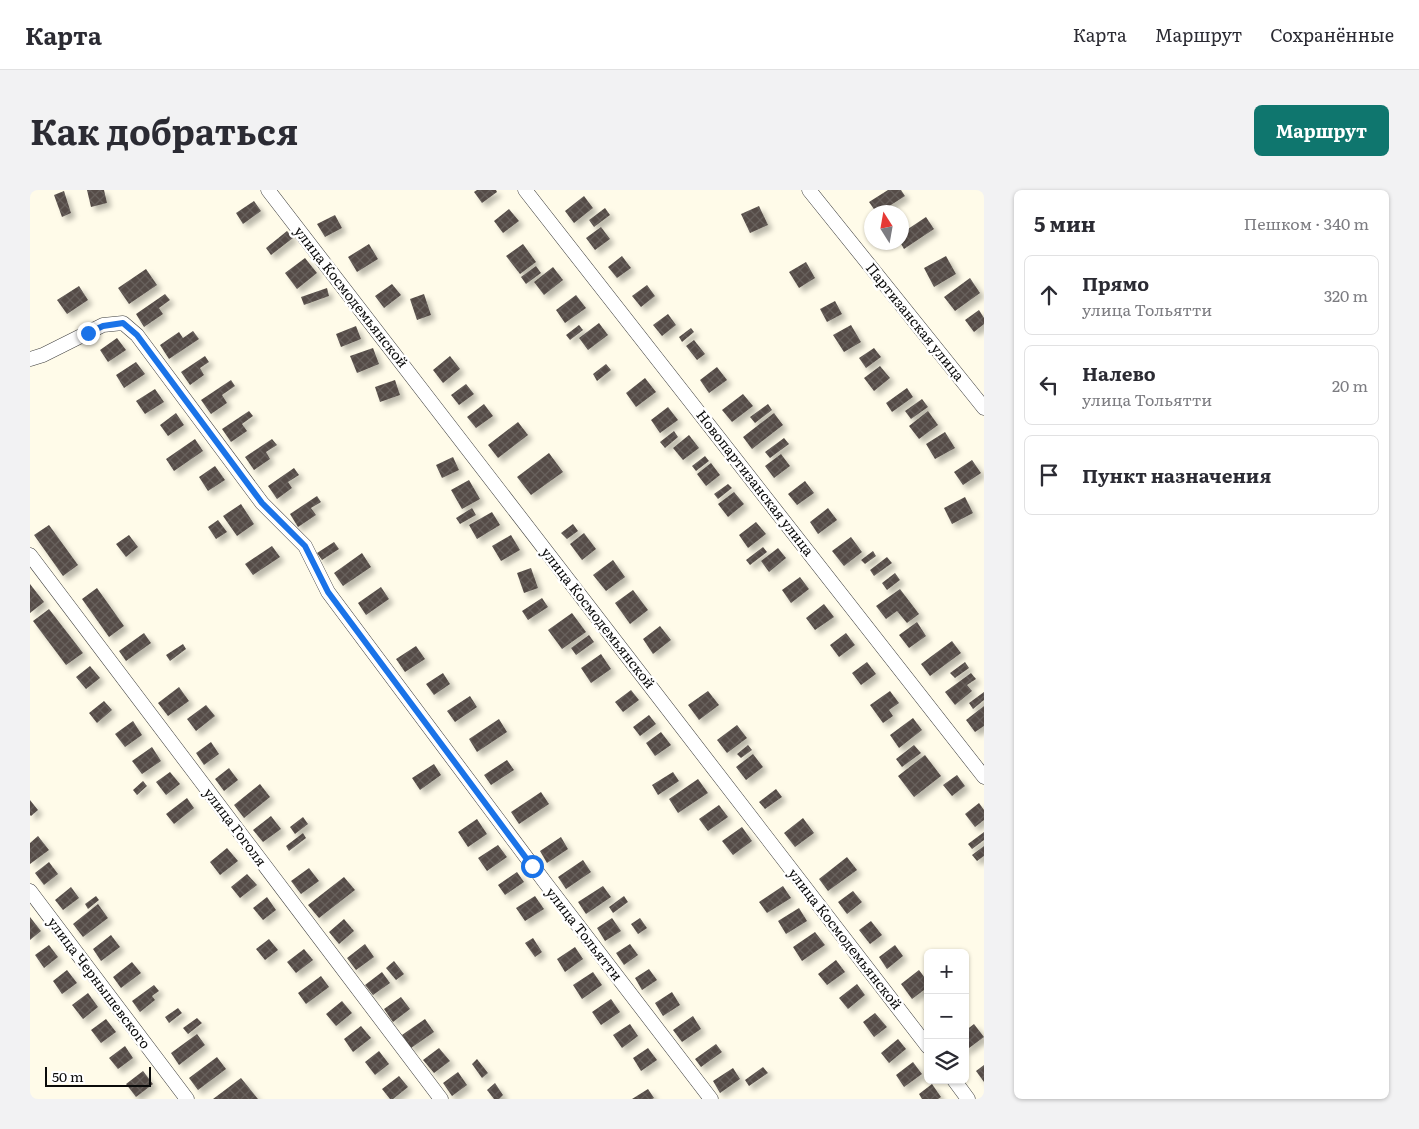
<!DOCTYPE html>
<html lang="ru">
<head>
<meta charset="utf-8">
<style>
	body { margin:0; font-family:Literata,serif; background:#f2f2f3; color:#2b2b33 }
	.controls { position:absolute; right:15px; bottom:15px; display:grid; overflow:hidden; border-radius:8px; box-shadow:0 1px 4px #0004 }
	.controls button { width:45px; height:45px; display:grid; place-items:center; padding:0; border:0; border-bottom:1px solid #e1e1e2; background:#fff; color:#2b2b33; font:25px sans-serif }
	.compass { position:absolute; left:834px; top:15px; width:45px; height:45px; border-radius:50%; background:#fff; box-shadow:0 1px 4px #0004; rotate:349deg }
	.scale { position:absolute; left:15px; bottom:12px; width:106px; box-sizing:border-box; padding-left:5px; border:2px solid #0b0b0b; border-top:0; font-size:14px; line-height:18px; white-space:nowrap; color:#0b0b0b; -webkit-text-stroke:4px #fff; paint-order:stroke }
	.stop { position:absolute; width:15px; height:15px; margin:-11px; border:4px solid #1a73e8; border-radius:50%; background:#fff }
	.stop.end { background:#1a73e8; border-color:#fff; box-shadow:0 1px 5px #0008 }
	.list { margin:0; padding:0; list-style:none }
	h2 { display:flex; justify-content:space-between; align-items:center; height:65px; margin:0; padding:0 20px; font-size:21px }
	h2 small { font-size:16px; font-weight:400; color:#7c7c81 }
	.list li { display:grid; grid-template-columns:32px 1fr auto; gap:15px; align-items:center; box-sizing:border-box; height:80px; margin:0 10px 10px; padding:0 10px; border:1px solid #e1e1e2; border-radius:8px }
	.list b { display:block; font-size:19px; white-space:nowrap }
	.list p { margin:0; font-size:16px; white-space:nowrap; color:#7c7c81 }
	.list em { font-size:16px; font-style:normal; color:#7c7c81 }
	.icon { flex:none; width:28px; height:28px; fill:none; stroke:currentColor; stroke-width:2; stroke-linecap:round; stroke-linejoin:round }
	.map { position:relative; flex:none; width:954px; height:909px; overflow:hidden; border-radius:8px }
	header { display:flex; align-items:center; gap:30px; box-sizing:border-box; height:70px; padding:0 25px; background:#fff; border-bottom:1px solid #e1e1e2 }
	header strong { font-size:24px }
	nav { display:flex; gap:28px; margin-inline-start:auto; font-size:18px }
	.intro { display:flex; align-items:center; justify-content:space-between; box-sizing:border-box; height:120px; padding:0 30px }
	h1 { margin:0; font-size:35px }
	.button { padding:12px 22px; border-radius:8px; background:#0f766e; color:#fff; font-size:18px; font-weight:700 }
	main { display:flex; gap:30px; padding:0 30px }
	aside { flex:1; background:#fff; border-radius:8px; box-shadow:0 1px 4px #0004 }
	.map>svg:first-child { display:block }
	.building { fill:url(#building-cross-hatch); filter:url(#shadow) }
	.lines { fill:none; stroke-linecap:round; stroke-linejoin:round }
	.minor-casing { stroke:#3e3e3e; stroke-width:15 }
	.minor { stroke:#fff; stroke-width:14 }
	.route { stroke:#1a73e8; stroke-width:6 }
	.labels { text-anchor:middle; stroke-width:5; stroke-linejoin:round; paint-order:stroke }
	.street-label { font-size:14px; fill:#0b0b0b; stroke:#fff }
</style>
</head>
<body>
<header>
<strong>Карта</strong>
<nav><a>Карта</a><a>Маршрут</a><a>Сохранённые</a></nav>
</header>
<div class="intro"><h1>Как добраться</h1><a class="button">Маршрут</a></div>
<main>
<div class="map">
<svg width="954" height="909" viewBox="0 0 954 909">
	<defs>
		<pattern id="building-cross-hatch" width="8" height="8" patternUnits="userSpaceOnUse" patternTransform="scale(1.25)"><rect width="8" height="8" fill="#544c47"/><path d="M0 0l8 8M0 8l8-8" fill="none" stroke="#68615d"/></pattern>
		<filter id="shadow"><feDropShadow dx="4.5" dy="4.5" stdDeviation="2.5" flood-color="#0004"/></filter>
	</defs>
	<rect width="100%" height="100%" fill="#fffbe9"/>
	<path class="building" d="M 57,0 L 74,0 L 77,13 L 61,17 Z
		M 447,0 L 466,0 L 467,2 L 452,13 L 444,2 Z
		M 858,0 L 871,0 L 875,6 L 850,22 L 846,22 L 839,12 Z
		M 34,1 L 41,23 L 32,27 L 24,5 Z
		M 554,6 L 563,18 L 544,33 L 535,21 Z
		M 224,11 L 231,21 L 213,34 L 206,23 Z
		M 729,16 L 738,35 L 720,43 L 711,24 Z
		M 575,18 L 580,25 L 564,37 L 559,30 Z
		M 479,19 L 489,31 L 473,43 L 464,31 Z
		M 305,25 L 312,38 L 295,47 L 287,34 Z
		M 896,27 L 904,39 L 874,59 L 870,52 L 872,52 L 872,43 Z
		M 571,37 L 580,49 L 565,60 L 556,48 Z
		M 257,41 L 263,48 L 241,65 L 236,58 Z
		M 339,54 L 348,69 L 327,82 L 318,67 Z
		M 493,54 L 506,72 L 490,84 L 476,66 Z
		M 592,66 L 601,78 L 587,88 L 578,77 Z
		M 916,66 L 926,84 L 904,97 L 894,78 Z
		M 275,68 L 287,83 L 267,99 L 255,83 Z
		M 776,72 L 785,88 L 769,98 L 759,82 Z
		M 506,76 L 511,83 L 496,94 L 491,87 Z
		M 523,77 L 533,90 L 514,105 L 504,92 Z
		M 116,79 L 127,95 L 99,114 L 88,98 Z
		M 940,88 L 950,103 L 925,121 L 914,107 Z
		M 362,94 L 371,105 L 354,118 L 345,106 Z
		M 617,95 L 625,106 L 611,117 L 602,106 Z
		M 49,96 L 58,110 L 37,124 L 27,110 Z
		M 297,98 L 299,106 L 274,115 L 271,107 Z
		M 135,104 L 140,110 L 129,118 L 133,124 L 114,137 L 106,124 Z
		M 394,104 L 401,125 L 387,130 L 380,109 Z
		M 546,105 L 556,118 L 535,133 L 526,120 Z
		M 805,111 L 812,124 L 797,132 L 790,119 Z
		M 949,120 L 954,128 L 954,134 L 944,142 L 935,130 Z
		M 638,124 L 646,135 L 632,146 L 623,135 Z
		M 569,133 L 578,145 L 558,160 L 549,148 Z
		M 549,135 L 553,140 L 540,150 L 536,145 Z
		M 821,135 L 831,152 L 814,162 L 803,145 Z
		M 326,136 L 331,149 L 311,157 L 306,144 Z
		M 661,138 L 664,142 L 652,152 L 649,147 Z
		M 163,141 L 169,149 L 139,169 L 130,155 L 149,142 L 153,148 Z
		M 87,148 L 96,160 L 78,172 L 70,160 Z
		M 664,150 L 675,164 L 667,170 L 656,156 Z
		M 343,158 L 349,174 L 327,183 L 320,166 Z
		M 844,158 L 851,167 L 836,178 L 829,168 Z
		M 175,166 L 179,172 L 170,178 L 174,185 L 160,195 L 151,182 Z
		M 420,166 L 430,179 L 413,193 L 403,180 Z
		M 106,172 L 115,184 L 94,198 L 86,185 Z
		M 576,174 L 581,180 L 567,191 L 563,184 Z
		M 850,176 L 860,188 L 844,201 L 834,188 Z
		M 687,177 L 697,190 L 679,203 L 670,190 Z
		M 615,188 L 626,202 L 606,217 L 596,203 Z
		M 201,190 L 205,196 L 192,205 L 197,213 L 181,224 L 171,210 Z
		M 365,190 L 370,205 L 350,212 L 345,197 Z
		M 436,194 L 444,204 L 429,215 L 421,205 Z
		M 877,198 L 883,207 L 862,222 L 856,213 Z
		M 125,199 L 134,212 L 115,224 L 106,211 Z
		M 713,204 L 723,216 L 702,232 L 692,220 Z
		M 892,209 L 898,217 L 881,229 L 875,221 Z
		M 454,214 L 463,226 L 446,238 L 437,227 Z
		M 738,214 L 742,220 L 725,233 L 720,227 Z
		M 638,217 L 648,230 L 630,243 L 621,230 Z
		M 219,221 L 223,226 L 212,234 L 217,241 L 201,252 L 192,239 Z
		M 898,221 L 908,235 L 889,249 L 879,236 Z
		M 146,223 L 154,235 L 138,246 L 130,235 Z
		M 744,223 L 753,235 L 722,259 L 713,247 Z
		M 488,232 L 498,245 L 468,268 L 458,255 Z
		M 644,241 L 648,247 L 635,258 L 630,252 Z
		M 915,242 L 925,258 L 905,269 L 896,254 Z
		M 659,245 L 669,258 L 653,270 L 643,258 Z
		M 754,248 L 759,254 L 740,268 L 735,262 Z
		M 165,249 L 173,261 L 144,281 L 136,269 Z
		M 242,249 L 247,255 L 236,262 L 240,269 L 224,280 L 215,267 Z
		M 519,263 L 533,282 L 501,305 L 487,287 Z
		M 751,264 L 760,276 L 744,288 L 735,276 Z
		M 675,266 L 679,271 L 666,281 L 662,276 Z
		M 423,267 L 429,280 L 412,288 L 406,275 Z
		M 942,270 L 951,283 L 933,295 L 924,282 Z
		M 681,273 L 690,285 L 676,296 L 667,284 Z
		M 185,276 L 195,290 L 178,301 L 169,287 Z
		M 264,278 L 269,285 L 258,292 L 262,298 L 247,309 L 238,296 Z
		M 439,290 L 450,309 L 432,319 L 421,300 Z
		M 775,291 L 784,303 L 767,315 L 758,304 Z
		M 698,294 L 702,298 L 688,309 L 684,304 Z
		M 704,302 L 714,314 L 698,327 L 688,314 Z
		M 287,306 L 291,312 L 281,318 L 286,325 L 268,337 L 260,324 Z
		M 935,307 L 943,323 L 922,334 L 914,318 Z
		M 211,314 L 224,334 L 207,346 L 193,326 Z
		M 442,318 L 446,325 L 430,334 L 426,328 Z
		M 798,318 L 807,330 L 788,344 L 780,332 Z
		M 462,322 L 470,335 L 447,349 L 439,335 Z
		M 188,330 L 197,342 L 186,349 L 178,337 Z
		M 726,332 L 736,344 L 718,358 L 709,345 Z
		M 543,334 L 548,341 L 537,349 L 531,343 Z
		M 19,335 L 48,375 L 33,386 L 4,345 Z
		M 554,343 L 566,359 L 552,370 L 540,354 Z
		M 99,345 L 108,357 L 96,367 L 86,354 Z
		M 481,345 L 490,360 L 471,371 L 462,356 Z
		M 821,347 L 832,362 L 814,376 L 802,361 Z
		M 304,352 L 309,359 L 292,370 L 287,363 Z
		M 242,356 L 250,367 L 223,385 L 215,374 Z
		M 733,357 L 737,362 L 720,375 L 716,370 Z
		M 748,358 L 756,368 L 739,382 L 731,371 Z
		M 843,361 L 846,366 L 835,374 L 831,370 Z
		M 332,363 L 341,377 L 313,396 L 304,383 Z
		M 857,367 L 862,373 L 844,386 L 840,380 Z
		M 583,370 L 595,387 L 576,401 L 563,385 Z
		M 501,378 L 508,398 L 494,403 L 487,383 Z
		M 865,383 L 870,390 L 857,400 L 852,393 Z
		M 770,387 L 779,399 L 761,413 L 752,400 Z
		M 0,394 L 14,412 L 0,423 Z
		M 351,397 L 359,409 L 336,425 L 328,413 Z
		M 67,398 L 94,436 L 79,447 L 52,409 Z
		M 870,399 L 889,424 L 877,433 L 867,421 L 856,429 L 846,416 Z
		M 603,400 L 618,420 L 600,434 L 585,413 Z
		M 512,408 L 518,417 L 498,430 L 492,421 Z
		M 794,414 L 804,427 L 785,440 L 776,428 Z
		M 19,419 L 53,463 L 36,475 L 3,431 Z
		M 542,423 L 556,442 L 532,459 L 518,440 Z
		M 887,432 L 896,446 L 879,458 L 869,445 Z
		M 630,436 L 641,450 L 623,464 L 613,449 Z
		M 114,443 L 121,453 L 96,471 L 89,461 Z
		M 816,443 L 825,455 L 809,467 L 800,455 Z
		M 559,445 L 564,452 L 546,465 L 541,458 Z
		M 922,451 L 931,463 L 900,486 L 891,474 Z
		M 153,454 L 156,459 L 140,471 L 136,465 Z
		M 386,456 L 395,469 L 375,482 L 366,469 Z
		M 571,464 L 581,479 L 561,493 L 551,478 Z
		M 837,472 L 846,484 L 831,495 L 822,483 Z
		M 935,472 L 939,478 L 925,488 L 920,483 Z
		M 60,476 L 70,488 L 56,499 L 46,487 Z
		M 413,483 L 420,494 L 404,505 L 396,494 Z
		M 941,483 L 946,489 L 937,495 L 942,501 L 925,515 L 915,502 Z
		M 149,497 L 159,511 L 138,526 L 128,513 Z
		M 601,500 L 609,510 L 593,522 L 585,512 Z
		M 678,501 L 689,515 L 669,530 L 658,515 Z
		M 860,501 L 869,513 L 859,520 L 863,526 L 853,533 L 840,515 Z
		M 954,502 L 954,510 L 943,519 L 939,513 Z
		M 440,506 L 447,517 L 425,532 L 417,521 Z
		M 74,511 L 82,520 L 67,533 L 59,523 Z
		M 176,515 L 185,526 L 166,541 L 157,529 Z
		M 954,516 L 954,536 L 945,542 L 936,530 Z
		M 619,525 L 626,534 L 610,546 L 603,537 Z
		M 883,528 L 892,540 L 869,558 L 860,545 Z
		M 469,529 L 477,542 L 447,562 L 439,549 Z
		M 103,531 L 112,545 L 95,557 L 85,544 Z
		M 707,535 L 717,548 L 697,563 L 687,550 Z
		M 631,542 L 641,555 L 625,566 L 616,553 Z
		M 181,552 L 189,564 L 174,575 L 166,563 Z
		M 718,555 L 722,560 L 711,568 L 707,564 Z
		M 884,555 L 891,563 L 872,577 L 866,569 Z
		M 122,557 L 131,571 L 112,584 L 102,571 Z
		M 723,564 L 733,577 L 716,590 L 706,577 Z
		M 895,565 L 911,586 L 884,607 L 868,586 Z
		M 477,570 L 484,580 L 461,595 L 454,585 Z
		M 404,574 L 411,585 L 390,600 L 382,588 Z
		M 199,578 L 208,590 L 194,601 L 185,589 Z
		M 140,582 L 150,594 L 136,605 L 126,592 Z
		M 643,582 L 649,591 L 628,605 L 622,595 Z
		M 927,585 L 935,596 L 922,606 L 913,595 Z
		M 668,589 L 678,603 L 648,623 L 639,609 Z
		M 113,591 L 117,596 L 107,605 L 103,600 Z
		M 230,594 L 240,607 L 214,628 L 204,615 Z
		M 746,599 L 752,607 L 735,619 L 729,612 Z
		M 511,602 L 519,614 L 489,634 L 481,622 Z
		M 157,608 L 164,618 L 144,634 L 136,624 Z
		M 0,610 L 8,620 L 1,626 L 0,625 Z
		M 949,613 L 954,620 L 954,630 L 945,637 L 935,624 Z
		M 689,615 L 698,627 L 678,641 L 669,629 Z
		M 241,626 L 251,639 L 233,652 L 223,640 Z
		M 273,627 L 278,634 L 265,644 L 260,637 Z
		M 773,628 L 784,643 L 765,657 L 754,643 Z
		M 447,629 L 457,644 L 438,657 L 428,642 Z
		M 712,637 L 722,651 L 703,665 L 692,651 Z
		M 954,642 L 954,650 L 942,659 L 938,654 Z
		M 273,643 L 276,648 L 259,661 L 256,656 Z
		M 8,646 L 19,660 L 0,674 L 0,653 Z
		M 531,647 L 538,659 L 517,673 L 510,661 Z
		M 468,655 L 477,667 L 457,681 L 448,668 Z
		M 954,656 L 954,666 L 947,671 L 942,665 Z
		M 197,658 L 208,671 L 190,685 L 180,672 Z
		M 817,667 L 827,680 L 798,701 L 789,689 Z
		M 553,670 L 561,682 L 536,699 L 528,687 Z
		M 19,672 L 28,684 L 14,695 L 5,683 Z
		M 279,678 L 289,691 L 271,704 L 261,691 Z
		M 487,682 L 494,692 L 475,705 L 468,695 Z
		M 217,684 L 227,695 L 210,708 L 201,697 Z
		M 314,687 L 325,700 L 289,728 L 278,715 Z
		M 573,696 L 581,707 L 556,724 L 548,712 Z
		M 753,696 L 761,708 L 737,723 L 729,712 Z
		M 41,697 L 49,708 L 33,720 L 25,710 Z
		M 823,701 L 832,712 L 817,724 L 808,712 Z
		M 66,706 L 69,710 L 58,719 L 55,714 Z
		M 505,706 L 514,719 L 495,731 L 486,718 Z
		M 594,706 L 598,712 L 583,723 L 579,717 Z
		M 237,707 L 246,720 L 233,730 L 223,718 Z
		M 68,714 L 78,728 L 53,747 L 43,734 Z
		M 769,718 L 777,731 L 756,744 L 748,731 Z
		M 0,727 L 11,741 L 0,750 Z
		M 582,728 L 591,741 L 575,751 L 567,738 Z
		M 610,728 L 617,738 L 608,744 L 601,734 Z
		M 314,729 L 324,741 L 309,754 L 299,742 Z
		M 841,731 L 852,745 L 840,754 L 829,740 Z
		M 785,742 L 795,755 L 772,771 L 763,757 Z
		M 81,745 L 90,757 L 71,771 L 63,759 Z
		M 503,748 L 512,762 L 505,767 L 495,753 Z
		M 239,749 L 248,760 L 235,770 L 226,759 Z
		M 335,754 L 344,767 L 326,780 L 317,768 Z
		M 600,754 L 608,765 L 594,775 L 586,763 Z
		M 19,755 L 28,767 L 14,778 L 5,765 Z
		M 865,755 L 873,766 L 857,779 L 849,767 Z
		M 545,757 L 553,769 L 535,782 L 527,769 Z
		M 274,759 L 283,770 L 266,783 L 257,772 Z
		M 806,770 L 815,782 L 797,795 L 788,784 Z
		M 364,771 L 374,784 L 366,790 L 356,778 Z
		M 102,772 L 111,783 L 91,798 L 83,787 Z
		M 619,779 L 627,790 L 612,800 L 605,788 Z
		M 37,780 L 47,793 L 32,804 L 23,791 Z
		M 889,780 L 898,792 L 898,797 L 882,809 L 871,794 Z
		M 352,782 L 360,793 L 343,805 L 335,795 Z
		M 563,782 L 572,795 L 552,809 L 543,795 Z
		M 291,786 L 299,797 L 276,814 L 268,803 Z
		M 827,794 L 835,805 L 818,819 L 809,808 Z
		M 124,795 L 129,801 L 122,806 L 125,810 L 110,822 L 102,811 Z
		M 642,802 L 650,815 L 633,826 L 625,813 Z
		M 58,803 L 68,817 L 53,829 L 42,815 Z
		M 371,807 L 380,819 L 363,832 L 354,819 Z
		M 581,809 L 590,822 L 571,835 L 562,822 Z
		M 312,811 L 322,823 L 306,836 L 296,824 Z
		M 148,818 L 152,823 L 139,833 L 135,827 Z
		M 845,823 L 857,837 L 844,847 L 833,832 Z
		M 663,826 L 671,839 L 652,852 L 643,840 Z
		M 167,828 L 172,833 L 158,844 L 153,838 Z
		M 76,829 L 86,842 L 71,853 L 61,840 Z
		M 395,829 L 404,842 L 381,858 L 372,845 Z
		M 600,834 L 608,846 L 592,858 L 583,845 Z
		M 944,834 L 954,847 L 935,861 L 935,841 Z
		M 331,836 L 341,848 L 323,862 L 314,849 Z
		M 167,844 L 175,855 L 149,875 L 141,863 Z
		M 868,849 L 876,859 L 859,873 L 851,863 Z
		M 686,854 L 692,862 L 671,877 L 665,869 Z
		M 95,856 L 103,868 L 88,879 L 79,868 Z
		M 409,858 L 420,871 L 404,883 L 393,870 Z
		M 618,858 L 627,870 L 611,881 L 603,868 Z
		M 349,861 L 359,874 L 345,885 L 335,872 Z
		M 187,867 L 196,879 L 168,900 L 159,888 Z
		M 447,869 L 458,883 L 452,888 L 442,874 Z
		M 883,872 L 892,884 L 874,897 L 866,885 Z
		M 954,875 L 954,892 L 946,881 Z
		M 733,877 L 738,883 L 719,896 L 715,890 Z
		M 703,878 L 710,889 L 690,903 L 683,891 Z
		M 113,881 L 123,894 L 106,907 L 96,894 Z
		M 428,882 L 437,895 L 422,906 L 413,893 Z
		M 369,886 L 378,897 L 363,909 L 360,909 L 352,899 Z
		M 211,888 L 228,909 L 183,909 Z
		M 465,893 L 473,905 L 469,909 L 464,909 L 457,900 Z
		M 902,894 L 911,907 L 908,909 L 892,909 L 889,904 Z
		M 618,899 L 624,908 L 622,909 L 602,909 Z"/>
	<g class="lines">
		<defs>
			<path id="minor" d="M 238,0 L 898,857
				M 495,0 L 954,587
				M 779,0 L 954,218
				M 0,169 L 13,165 L 73,135 L 93,133 L 107,145 L 232,313 L 275,356 L 298,402 L 514,691 L 681,909
				M 0,365 L 411,909
				M 0,701 L 157,909
				M 924,890 L 938,909"/>
		</defs>
		<use href="#minor" class="minor-casing"/>
		<use href="#minor" class="minor"/>
	</g>
	<g class="lines">
		<path class="route" d="M 58,143 L 73,136 L 93,133 L 107,145 L 232,313 L 275,356 L 298,402 L 502,676"/>
	</g>
	<g class="labels">
		<g class="street-label">
			<text transform="translate(321 107) rotate(52)" y="5">улица Космодемьянской</text>
			<text transform="translate(885 132) rotate(51)" y="5">Партизанская улица</text>
			<text transform="translate(725 293) rotate(52)" y="5">Новопартизанская улица</text>
			<text transform="translate(568 428) rotate(52)" y="5">улица Космодемьянской</text>
			<text transform="translate(205 637) rotate(53)" y="5">улица Гоголя</text>
			<text transform="translate(554 744) rotate(52)" y="5">улица Тольятти</text>
			<text transform="translate(815 749) rotate(52)" y="5">улица Космодемьянской</text>
			<text transform="translate(69 793) rotate(53)" y="5">улица Чернышевского</text>
		</g>
	</g>
</svg>
<div class="controls">
<button>+</button>
<button>−</button>
<button><svg class="icon" aria-label="layers" viewBox="0 0 24 24"><path d="M12 4l9 5-9 5-9-5zM3 14l9 5 9-5"/></svg></button>
</div>
<svg class="compass" viewBox="-18 -18 36 36"><path d="M0-13l5 13h-10z" fill="#e53935"/><path d="M0 13l5-13h-10z" fill="#7c7c81"/></svg>
<div class="scale">50 m</div>
<div class="stop" style="left:502px;top:676px"></div>
<div class="stop end" style="left:58px;top:143px"></div>
</div>
<aside>
<h2>5 мин<small>Пешком · 340 m</small></h2>
<ul class="list">
<li><svg class="icon" aria-label="ahead" viewBox="0 0 24 24"><path d="M12 20V5M6 11l6-6 6 6"/></svg><div><b>Прямо</b><p>улица Тольятти</p></div><em>320 m</em></li>
<li><svg class="icon" aria-label="left" viewBox="0 0 24 24"><path d="M17 20v-9H6M10 6l-5 5 5 5"/></svg><div><b>Налево</b><p>улица Тольятти</p></div><em>20 m</em></li>
<li><svg class="icon" aria-label="arrive" viewBox="0 0 24 24"><path d="M6 21V4h12l-3 4 3 4H6"/></svg><div><b>Пункт назначения</b></div></li>
</ul>
</aside>
</main>
</body>
</html>
